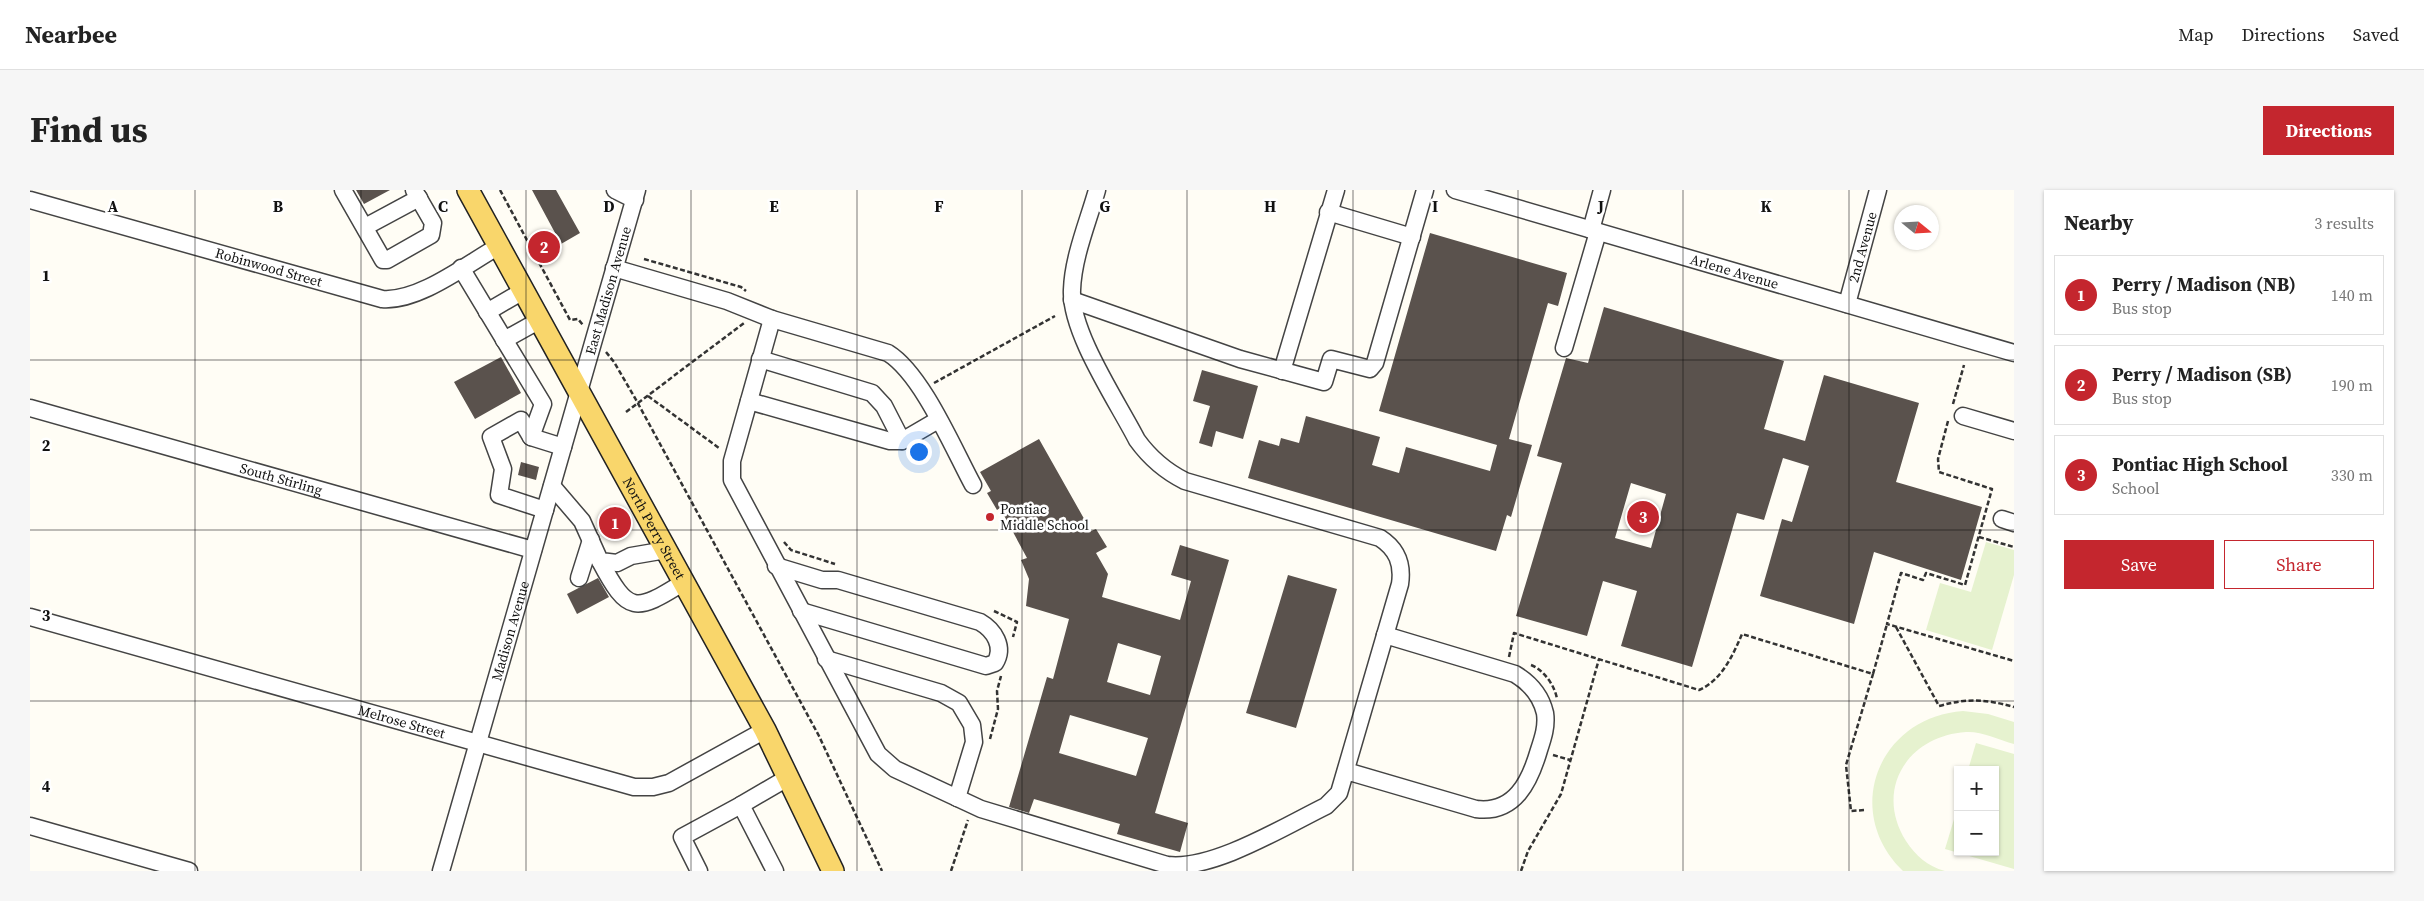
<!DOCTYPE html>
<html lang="en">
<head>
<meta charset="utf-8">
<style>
	body { margin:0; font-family:"Source Serif 4",serif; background:#f6f6f6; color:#222 }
	.controls { position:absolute; right:15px; bottom:15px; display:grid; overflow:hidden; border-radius:0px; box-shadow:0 1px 4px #0004 }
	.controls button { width:45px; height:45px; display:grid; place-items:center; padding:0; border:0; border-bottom:1px solid #e0e0e0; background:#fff; color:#222; font:25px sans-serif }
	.compass { position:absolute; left:1864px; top:15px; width:45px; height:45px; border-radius:50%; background:#fff; box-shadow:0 1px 4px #0004; rotate:108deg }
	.you { position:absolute; left:888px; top:261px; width:18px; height:18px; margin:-12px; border:4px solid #fff; border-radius:50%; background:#1a73e8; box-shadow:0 0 0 8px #1a73e833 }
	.badge { display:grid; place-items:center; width:32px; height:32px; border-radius:50%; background:#c4262e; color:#fff; font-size:16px; font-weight:700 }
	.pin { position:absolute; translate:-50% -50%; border:2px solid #fff; box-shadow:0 1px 5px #0006 }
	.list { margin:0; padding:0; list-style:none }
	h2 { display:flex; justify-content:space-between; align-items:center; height:65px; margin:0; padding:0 20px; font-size:21px }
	h2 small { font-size:16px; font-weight:400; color:#767676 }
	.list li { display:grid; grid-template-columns:32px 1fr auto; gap:15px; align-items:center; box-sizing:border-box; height:80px; margin:0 10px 10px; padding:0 10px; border:1px solid #e0e0e0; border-radius:0px }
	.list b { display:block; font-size:19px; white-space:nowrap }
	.list p { margin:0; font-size:16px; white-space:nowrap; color:#767676 }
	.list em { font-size:16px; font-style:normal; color:#767676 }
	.actions { display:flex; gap:10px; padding:15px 20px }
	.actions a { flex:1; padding:11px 0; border:1px solid #c4262e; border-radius:0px; text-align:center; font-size:18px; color:#c4262e }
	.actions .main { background:#c4262e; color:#fff }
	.map { position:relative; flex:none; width:1984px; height:681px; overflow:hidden; border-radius:0px }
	header { display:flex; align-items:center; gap:30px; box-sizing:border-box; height:70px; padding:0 25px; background:#fff; border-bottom:1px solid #e0e0e0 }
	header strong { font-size:24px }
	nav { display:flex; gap:28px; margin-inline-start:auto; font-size:18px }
	.intro { display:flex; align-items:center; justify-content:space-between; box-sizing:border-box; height:120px; padding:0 30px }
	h1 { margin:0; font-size:35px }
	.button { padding:12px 22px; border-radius:0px; background:#c4262e; color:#fff; font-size:18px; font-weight:700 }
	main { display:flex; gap:30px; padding:0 30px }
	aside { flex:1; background:#fff; border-radius:0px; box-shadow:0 1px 4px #0004 }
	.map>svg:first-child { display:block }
	.pitch { fill:#e6f2cf }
	.building { fill:#5a524d; fill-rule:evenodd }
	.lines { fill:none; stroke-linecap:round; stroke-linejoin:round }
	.minor-casing { stroke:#444; stroke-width:19 }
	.major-casing { stroke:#222; stroke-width:24 }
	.path { stroke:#333; stroke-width:2.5; stroke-dasharray:5 2.5; stroke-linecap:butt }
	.minor { stroke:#fff; stroke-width:16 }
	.major { stroke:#f9d66b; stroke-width:21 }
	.grid { fill:none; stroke:#111; stroke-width:1; stroke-opacity:0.55 }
	.poi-dot { fill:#c4262e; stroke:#fff; stroke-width:2 }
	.labels { text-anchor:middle; stroke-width:5; stroke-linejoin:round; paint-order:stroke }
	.street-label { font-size:14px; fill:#111; stroke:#fff }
	.poi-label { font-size:14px; fill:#111; stroke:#fff; text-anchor:start }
	.grid-label { font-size:16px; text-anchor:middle; font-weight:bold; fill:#111; stroke:#fff; stroke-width:5; stroke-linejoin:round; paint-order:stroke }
</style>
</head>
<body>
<header>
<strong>Nearbee</strong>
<nav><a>Map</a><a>Directions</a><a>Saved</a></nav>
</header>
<div class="intro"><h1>Find us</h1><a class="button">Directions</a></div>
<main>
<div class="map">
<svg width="1984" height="681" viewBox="0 0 1984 681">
	<rect width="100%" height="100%" fill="#fffdf5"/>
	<path class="pitch" d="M 1956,352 L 1984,360 L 1984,385 L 1962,460 L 1896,440 L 1910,393 L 1941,402 Z
		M 1933,521 L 1958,524 L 1984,532 L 1984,554 C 1969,550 1951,541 1936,542 C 1877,546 1844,600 1876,651 C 1886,666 1897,676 1915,681 L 1873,681 C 1811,621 1849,527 1933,521 Z
		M 1946,553 L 1984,564 L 1984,679 L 1915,659 L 1928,616 L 1928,662 L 1965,662 L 1965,580 L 1938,580 Z"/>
	<path class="building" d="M 326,0 L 360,0 L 334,14 Z
		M 502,0 L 526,0 L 550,43 L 531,54 Z
		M 1400,43 L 1537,83 L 1528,116 L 1518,113 L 1479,249 L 1502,255 L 1481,327 L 1477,325 L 1466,361 L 1218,288 L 1229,250 L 1249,256 L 1251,248 L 1269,253 L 1276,226 L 1350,247 L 1342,275 L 1369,283 L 1376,257 L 1460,281 L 1467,255 L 1349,221 Z
		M 1574,117 L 1754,171 L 1734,239 L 1775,251 L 1794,185 L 1889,213 L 1866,292 L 1952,317 L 1931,390 L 1844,362 L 1824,434 L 1730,406 L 1752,329 L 1762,332 L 1779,276 L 1753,268 L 1734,330 L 1707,323 L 1662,477 L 1591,456 L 1607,401 L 1573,391 L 1557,446 L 1486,426 L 1532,273 L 1507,266 L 1536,168 L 1558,173 ZM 1601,293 L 1636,304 L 1621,358 L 1585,348 Z
		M 471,167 L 491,203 L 445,229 L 424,192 Z
		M 1172,180 L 1228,196 L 1213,249 L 1186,241 L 1182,257 L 1169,253 L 1180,216 L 1163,211 Z
		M 1009,249 L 1061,341 L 1066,339 L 1077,357 L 1066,363 L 1078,384 L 1072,407 L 1150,430 L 1161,391 L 1141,385 L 1150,355 L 1199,370 L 1125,623 L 1158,633 L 1150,662 L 1087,644 L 1090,634 L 1004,609 L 999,623 L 979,617 L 1017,487 L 1023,489 L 1039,429 L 996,416 L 999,389 L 991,370 L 997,368 L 970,318 L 967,320 L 957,303 L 961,301 L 950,282 ZM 1088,453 L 1131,466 L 1120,505 L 1077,492 ZM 1040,525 L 1118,548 L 1106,586 L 1029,563 Z
		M 491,272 L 509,277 L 506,290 L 488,285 Z
		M 1258,385 L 1307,399 L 1266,538 L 1216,523 Z
		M 568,388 L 579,407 L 547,424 L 537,404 Z"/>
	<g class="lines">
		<defs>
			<g id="minor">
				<path d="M 313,0 L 353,70 L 357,70 L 401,45 L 403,33 L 384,0"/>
				<path d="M 585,0 L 605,10"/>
				<path id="s1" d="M 1425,0 L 1984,163"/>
				<path id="s2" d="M 0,10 L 352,109 C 389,112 437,74 469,56"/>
				<path d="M 1298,22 L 1382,47"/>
				<path d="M 335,37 L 389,8"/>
				<path d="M 1561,40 L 1572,0"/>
				<path d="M 431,78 L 513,214 L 501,247"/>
				<path d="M 584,78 L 697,111 L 742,129 L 858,163 C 892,184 923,258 943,295"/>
				<path d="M 1042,110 L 1210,169 L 1294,192 L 1301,169 L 1340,179 L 1345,173 L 1395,0"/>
				<path id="s3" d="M 1817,114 L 1848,0"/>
				<path d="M 457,122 L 493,101"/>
				<path d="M 742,129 L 702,271 L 702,290 L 848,564 L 865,579 L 951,619 L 1137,675 C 1182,681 1255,636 1296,616 L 1309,603 L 1370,394 C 1373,374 1367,359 1350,348 L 1155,291 C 1135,281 1120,268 1107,250 C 1087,211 1040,142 1042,100 C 1043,67 1058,32 1067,0"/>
				<path d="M 474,150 L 510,130"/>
				<path d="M 1534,158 L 1568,42"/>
				<path d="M 730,169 L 842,203 L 854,216 L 872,251"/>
				<path d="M 1252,181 L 1306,0"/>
				<path d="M 719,211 L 860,251 L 872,251 L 908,230"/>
				<path id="s4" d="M 0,218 L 503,360"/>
				<path d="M 1933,226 L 1984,241"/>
				<path d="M 522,296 L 552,331 L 570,371 L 587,373 L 601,366 L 636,360"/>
				<path d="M 515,320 L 469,305 L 473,279 L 461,247 L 491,230 L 501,247 L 533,257"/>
				<path d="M 1972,329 L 1984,333"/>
				<path d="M 570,371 C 598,424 605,423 654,392"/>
				<path d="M 746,376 L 792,390 L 808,390 L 950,432 C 964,440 975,457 965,473 L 956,476 L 771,421"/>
				<path d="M 549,388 L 561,350"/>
				<path id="s5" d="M 0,427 L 604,597 L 623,597 L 639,593 L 735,540"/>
				<path d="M 796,469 L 911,503 L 929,513 L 942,535 L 944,552 L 927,608"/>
				<path d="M 1316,581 L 1446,619 C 1485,624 1500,591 1509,560 C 1513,548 1517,536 1515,523 C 1511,506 1500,493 1485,484 L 1355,445"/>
				<path d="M 0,636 L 159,681"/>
				<path id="s6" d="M 411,681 L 607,0"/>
				<path d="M 669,681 L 652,647 L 711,615"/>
				<path d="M 745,681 L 711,615 L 759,587"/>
			</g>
			<g id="major">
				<path id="s7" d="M 438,0 L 735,540 L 803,681"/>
			</g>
		</defs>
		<use href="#minor" class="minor-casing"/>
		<use href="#major" class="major-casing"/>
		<path class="path" d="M 470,0 L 540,130 L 548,129 L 553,135
			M 614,69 L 711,97 L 716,101
			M 576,162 L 584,172 L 605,208 L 789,546 L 852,681
			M 904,193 L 1025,126
			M 618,206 L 689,258
			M 1923,214 L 1934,175
			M 596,222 L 714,133
			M 1918,231 L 1908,269 L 1909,282 L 1962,299 L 1935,395 L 1896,383 L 1893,390 L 1871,383 L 1857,434 L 1984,471
			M 1949,347 L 1984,357
			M 754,352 L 761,360 L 805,374
			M 964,421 L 987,432 L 983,447
			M 1866,437 L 1909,516 C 1938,508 1955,509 1984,517
			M 1479,467 L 1484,443 L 1669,500 C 1692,490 1703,465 1712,444 L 1843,484 L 1857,434
			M 1501,475 C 1514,480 1525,496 1527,509
			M 960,549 L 968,519 L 967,501 L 971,486
			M 1523,565 L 1540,570
			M 1834,620 L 1821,621 L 1816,575 L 1843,484
			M 921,681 L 938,630
			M 1491,681 L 1498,661 L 1531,604 L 1569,469"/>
		<use href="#minor" class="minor"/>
		<use href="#major" class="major"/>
	</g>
	<path class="grid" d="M 165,0 L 165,681M 331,0 L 331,681M 496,0 L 496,681M 661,0 L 661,681M 827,0 L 827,681M 992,0 L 992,681M 1157,0 L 1157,681M 1323,0 L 1323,681M 1488,0 L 1488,681M 1653,0 L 1653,681M 1819,0 L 1819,681M 0,170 L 1984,170M 0,340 L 1984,340M 0,511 L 1984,511"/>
	<circle class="poi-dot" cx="960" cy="327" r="5"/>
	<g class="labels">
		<g class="street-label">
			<text dy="5" stroke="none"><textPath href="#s3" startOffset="59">2nd Avenue</textPath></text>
			<text dy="5" stroke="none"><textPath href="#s2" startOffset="248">Robinwood Street</textPath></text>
			<text dy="5" stroke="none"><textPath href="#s1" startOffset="291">Arlene Avenue</textPath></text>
			<text dy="5" stroke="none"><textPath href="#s6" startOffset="604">East Madison Avenue</textPath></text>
			<text dy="5" stroke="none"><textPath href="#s4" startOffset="261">South Stirling</textPath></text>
			<text dy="5" stroke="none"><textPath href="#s7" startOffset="386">North Perry Street</textPath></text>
			<text dy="5" stroke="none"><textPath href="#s6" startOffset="250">Madison Avenue</textPath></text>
			<text dy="5" stroke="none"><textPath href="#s5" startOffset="386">Melrose Street</textPath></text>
		</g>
		<g class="poi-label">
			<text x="970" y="324">Pontiac<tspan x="970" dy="16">Middle School</tspan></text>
		</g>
	</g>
	<g class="grid-label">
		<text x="83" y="22">A</text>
		<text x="248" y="22">B</text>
		<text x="413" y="22">C</text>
		<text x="579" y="22">D</text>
		<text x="744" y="22">E</text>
		<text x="909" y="22">F</text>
		<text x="1075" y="22">G</text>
		<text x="1240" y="22">H</text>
		<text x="1405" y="22">I</text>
		<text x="1571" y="22">J</text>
		<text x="1736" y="22">K</text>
		<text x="16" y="91">1</text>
		<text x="16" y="261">2</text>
		<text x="16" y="431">3</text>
		<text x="16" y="602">4</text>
	</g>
</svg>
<div class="controls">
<button>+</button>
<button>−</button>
</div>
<svg class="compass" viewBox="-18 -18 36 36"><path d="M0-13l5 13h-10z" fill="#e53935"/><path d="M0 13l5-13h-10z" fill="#767676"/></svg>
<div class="you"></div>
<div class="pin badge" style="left:585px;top:333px">1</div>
<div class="pin badge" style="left:514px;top:57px">2</div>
<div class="pin badge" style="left:1613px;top:327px">3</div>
</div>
<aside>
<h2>Nearby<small>3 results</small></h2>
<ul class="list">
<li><span class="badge">1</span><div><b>Perry / Madison (NB)</b><p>Bus stop</p></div><em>140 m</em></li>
<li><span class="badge">2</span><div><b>Perry / Madison (SB)</b><p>Bus stop</p></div><em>190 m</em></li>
<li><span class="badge">3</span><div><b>Pontiac High School</b><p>School</p></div><em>330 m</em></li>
</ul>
<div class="actions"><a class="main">Save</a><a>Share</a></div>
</aside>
</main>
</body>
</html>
